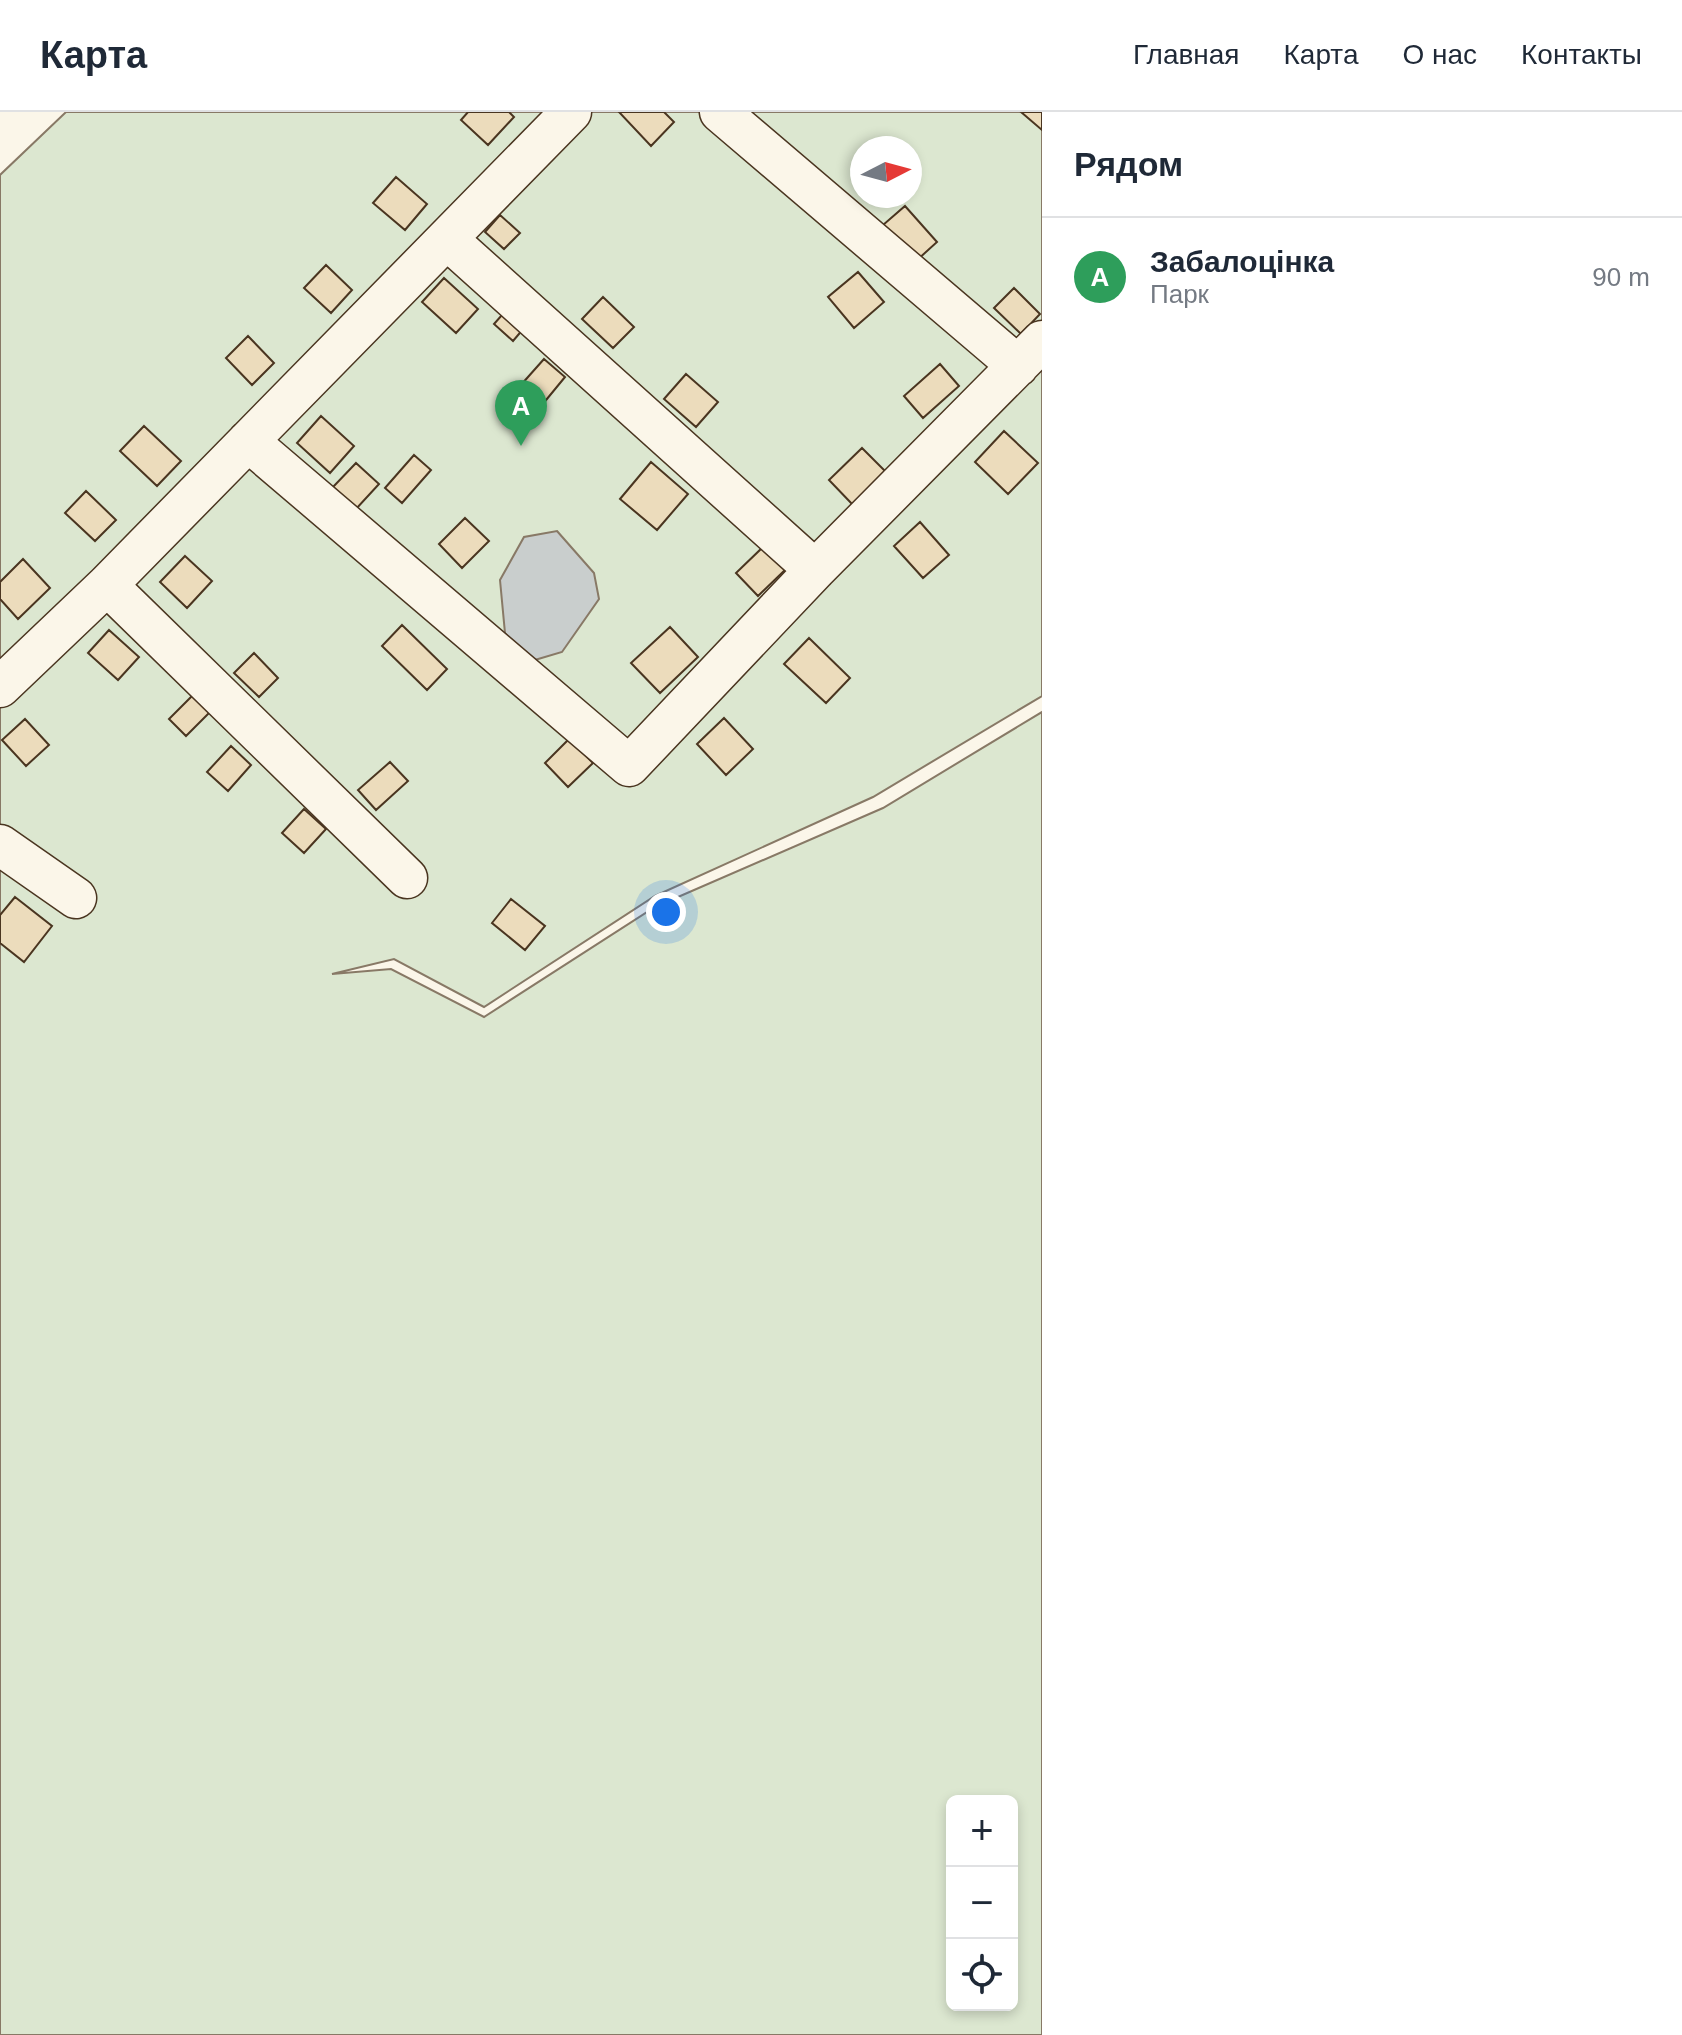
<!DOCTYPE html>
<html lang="ru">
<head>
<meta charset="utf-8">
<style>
	body { margin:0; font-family:Arial,sans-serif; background:#f2f2f3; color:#1f2937 }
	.controls { position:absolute; right:24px; bottom:24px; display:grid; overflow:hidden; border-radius:12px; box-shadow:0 4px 12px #0003 }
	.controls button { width:72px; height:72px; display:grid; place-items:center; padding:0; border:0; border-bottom:2px solid #e0e1e3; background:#fff; color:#1f2937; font:40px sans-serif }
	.compass { position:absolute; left:850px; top:24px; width:72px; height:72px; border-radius:50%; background:#fff; box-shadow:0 4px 12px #0003; rotate:84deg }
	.you { position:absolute; left:666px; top:800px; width:28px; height:28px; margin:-20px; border:6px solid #fff; border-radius:50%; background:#1a73e8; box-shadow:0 0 0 12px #1a73e833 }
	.badge { display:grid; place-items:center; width:52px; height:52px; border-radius:50%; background:#d93025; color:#fff; font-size:26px; font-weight:700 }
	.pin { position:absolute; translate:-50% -66px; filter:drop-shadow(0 2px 4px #0008) }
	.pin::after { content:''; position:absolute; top:42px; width:28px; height:24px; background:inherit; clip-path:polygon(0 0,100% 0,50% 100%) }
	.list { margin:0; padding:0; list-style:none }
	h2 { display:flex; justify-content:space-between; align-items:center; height:104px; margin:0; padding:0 32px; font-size:34px }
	h2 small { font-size:26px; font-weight:400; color:#747a83 }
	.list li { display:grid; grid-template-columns:52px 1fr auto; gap:24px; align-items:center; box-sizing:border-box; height:120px; padding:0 32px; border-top:2px solid #e0e1e3 }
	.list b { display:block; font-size:30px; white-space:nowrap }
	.list p { margin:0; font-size:26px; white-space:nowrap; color:#747a83 }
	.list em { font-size:26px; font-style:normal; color:#747a83 }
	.icon { flex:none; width:44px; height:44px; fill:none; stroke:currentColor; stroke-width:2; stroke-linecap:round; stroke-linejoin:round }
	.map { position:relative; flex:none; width:1042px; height:1923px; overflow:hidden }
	header { display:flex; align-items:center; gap:48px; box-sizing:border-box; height:112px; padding:0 40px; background:#fff; border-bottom:2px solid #e0e1e3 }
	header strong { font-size:38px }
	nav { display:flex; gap:44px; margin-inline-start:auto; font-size:28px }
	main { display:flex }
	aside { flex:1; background:#fff }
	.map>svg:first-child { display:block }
	.green { fill:#dce7d0; stroke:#887966; stroke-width:2; fill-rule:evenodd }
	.water { fill:#c9cecd; stroke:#887966; stroke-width:2 }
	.building { fill:#ecdcbc; stroke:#4a3520; stroke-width:2 }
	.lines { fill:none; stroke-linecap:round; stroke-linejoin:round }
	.minor-casing { stroke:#4a3520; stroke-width:43 }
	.minor { stroke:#fbf6e9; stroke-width:40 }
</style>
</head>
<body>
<header>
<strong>Карта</strong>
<nav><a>Главная</a><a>Карта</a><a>О нас</a><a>Контакты</a></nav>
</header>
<main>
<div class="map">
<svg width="1042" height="1923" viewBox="0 0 1042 1923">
	<rect width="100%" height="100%" fill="#fbf6e9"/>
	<path class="green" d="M 66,0 L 1042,0 L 1042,584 L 873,685 L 655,784 L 484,895 L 394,847 L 332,862 L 391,857 L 484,905 L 655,795 L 883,696 L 1042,600 L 1042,1923 L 0,1923 L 0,63 ZM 862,36 L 910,36 L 910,84 L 862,84 ZM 952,1689 L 1012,1689 L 1012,1893 L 952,1893 Z"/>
	<path class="water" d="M 557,419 L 594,461 L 599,487 L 562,540 L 528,550 L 505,521 L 500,468 L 524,425 Z"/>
	<path class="building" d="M 468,0 L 509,0 L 514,5 L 488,33 L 461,8 Z
		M 619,0 L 664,0 L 674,10 L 651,34 Z
		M 1021,0 L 1042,0 L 1042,18 Z
		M 396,65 L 427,92 L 405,118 L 373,91 Z
		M 905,94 L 937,130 L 916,149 L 883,113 Z
		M 500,103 L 520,121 L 504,137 L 485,120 Z
		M 326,153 L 352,178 L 331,201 L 304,176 Z
		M 858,160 L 884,190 L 854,216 L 828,185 Z
		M 444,166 L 478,197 L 456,221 L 422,190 Z
		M 1014,176 L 1040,202 L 1021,222 L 994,196 Z
		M 603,185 L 634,215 L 613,236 L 582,207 Z
		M 511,193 L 530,209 L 513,229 L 494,212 Z
		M 248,224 L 274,251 L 252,273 L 226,246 Z
		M 544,247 L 565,265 L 542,293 L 520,274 Z
		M 940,252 L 959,274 L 923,306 L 904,284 Z
		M 686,262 L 718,290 L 696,315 L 664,287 Z
		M 321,304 L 354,334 L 330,361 L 297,331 Z
		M 144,314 L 181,349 L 157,374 L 120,339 Z
		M 1004,319 L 1038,351 L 1008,382 L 975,350 Z
		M 862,336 L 886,360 L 853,393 L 829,368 Z
		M 414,343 L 431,358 L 402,391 L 385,376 Z
		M 651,350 L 688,382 L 657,418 L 620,387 Z
		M 356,351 L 379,372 L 356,397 L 333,375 Z
		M 86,379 L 116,408 L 95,429 L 65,401 Z
		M 465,406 L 489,429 L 462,456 L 439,432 Z
		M 920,410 L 949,443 L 923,466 L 894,434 Z
		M 764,434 L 786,457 L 758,484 L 736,461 Z
		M 185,444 L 212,469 L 187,496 L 160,470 Z
		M 23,447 L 50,476 L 18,507 L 0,487 L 0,470 Z
		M 402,513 L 447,557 L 427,578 L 382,534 Z
		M 670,515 L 698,545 L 660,581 L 631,551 Z
		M 109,518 L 139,545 L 118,568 L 88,541 Z
		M 809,526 L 850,566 L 826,591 L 784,552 Z
		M 254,541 L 278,566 L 259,585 L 234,561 Z
		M 198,578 L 215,595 L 186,624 L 169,607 Z
		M 724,606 L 753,637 L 726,663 L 697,632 Z
		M 25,607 L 49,633 L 26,654 L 2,628 Z
		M 569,627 L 593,651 L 568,675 L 545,651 Z
		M 231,634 L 251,653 L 228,679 L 207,660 Z
		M 390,650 L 408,669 L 376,698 L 358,678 Z
		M 304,697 L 326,717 L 304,741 L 282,721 Z
		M 15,785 L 52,814 L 24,850 L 0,831 L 0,803 Z
		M 511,787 L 545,814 L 525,838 L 492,811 Z"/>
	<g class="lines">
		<defs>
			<path id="minor" d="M 720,0 L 1018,254
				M 447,127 L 815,458
				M 248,329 L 629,654 L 815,458 L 1042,229
				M 107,473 L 407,766
				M 0,575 L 107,473 L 571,0
				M 0,733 L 76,786"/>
		</defs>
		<use href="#minor" class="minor-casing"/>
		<use href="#minor" class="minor"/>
	</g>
</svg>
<div class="controls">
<button>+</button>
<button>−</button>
<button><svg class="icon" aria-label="locate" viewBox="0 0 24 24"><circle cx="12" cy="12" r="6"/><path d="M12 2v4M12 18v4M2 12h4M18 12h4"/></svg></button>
</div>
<svg class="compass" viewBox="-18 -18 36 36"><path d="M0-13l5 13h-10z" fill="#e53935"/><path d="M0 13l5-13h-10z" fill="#747a83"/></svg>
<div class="you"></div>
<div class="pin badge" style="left:521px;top:334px;background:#2e9e5b">A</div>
</div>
<aside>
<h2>Рядом<small></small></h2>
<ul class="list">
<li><span class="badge" style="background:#2e9e5b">A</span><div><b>Забалоцінка</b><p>Парк</p></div><em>90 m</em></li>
</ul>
</aside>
</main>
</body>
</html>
